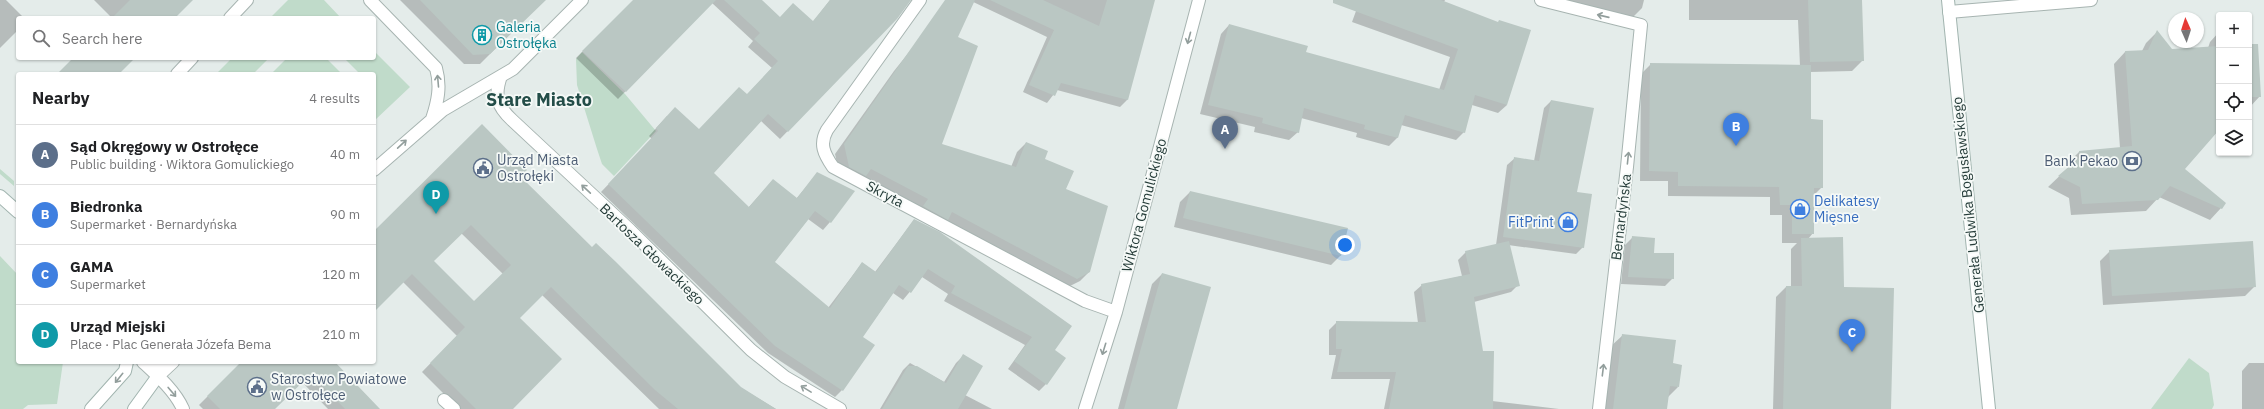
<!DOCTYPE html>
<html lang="en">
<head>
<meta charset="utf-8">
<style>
	body { margin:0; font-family:"IBM Plex Sans",sans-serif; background:#f6f6f6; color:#202124 }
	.controls { position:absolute; right:12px; top:12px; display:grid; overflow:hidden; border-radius:4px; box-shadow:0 1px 3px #0004 }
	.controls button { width:36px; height:36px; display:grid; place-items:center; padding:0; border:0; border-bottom:1px solid #e0e0e0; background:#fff; color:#202124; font:20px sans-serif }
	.compass { position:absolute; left:2168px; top:12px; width:36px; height:36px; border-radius:50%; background:#fff; box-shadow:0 1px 3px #0004; rotate:357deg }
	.you { position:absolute; left:1345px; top:245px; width:14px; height:14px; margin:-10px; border:3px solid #fff; border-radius:50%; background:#1a73e8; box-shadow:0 0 0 6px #1a73e833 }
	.badge { display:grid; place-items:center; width:26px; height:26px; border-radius:50%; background:#7c3aed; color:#fff; font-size:13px; font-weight:700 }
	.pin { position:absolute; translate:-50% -33px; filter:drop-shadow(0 1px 2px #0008) }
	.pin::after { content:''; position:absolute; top:21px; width:14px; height:12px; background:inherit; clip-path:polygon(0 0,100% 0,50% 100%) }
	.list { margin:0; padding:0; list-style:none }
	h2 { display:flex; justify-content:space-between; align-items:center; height:52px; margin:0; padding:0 16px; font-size:17px }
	h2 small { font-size:13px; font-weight:400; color:#757577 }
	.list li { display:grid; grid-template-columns:26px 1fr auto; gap:12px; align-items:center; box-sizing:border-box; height:60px; padding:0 16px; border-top:1px solid #e0e0e0 }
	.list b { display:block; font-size:15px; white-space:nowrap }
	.list p { margin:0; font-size:13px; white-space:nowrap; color:#757577 }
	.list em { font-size:13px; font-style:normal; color:#757577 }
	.icon { flex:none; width:22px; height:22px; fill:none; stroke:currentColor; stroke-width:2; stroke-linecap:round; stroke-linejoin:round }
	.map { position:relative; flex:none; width:2264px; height:409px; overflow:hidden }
	.search { position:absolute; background:#fff; box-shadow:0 1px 3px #0004; left:16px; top:16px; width:360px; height:44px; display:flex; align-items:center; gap:10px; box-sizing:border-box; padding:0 14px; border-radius:4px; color:#757577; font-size:15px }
	.panel { position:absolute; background:#fff; box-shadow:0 1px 3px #0004; left:16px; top:72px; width:360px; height:292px; border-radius:4px }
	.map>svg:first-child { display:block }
	.green { fill:#c0dbca }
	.shadow { fill:#0003; fill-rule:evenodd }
	.building { fill:#bac7c3; fill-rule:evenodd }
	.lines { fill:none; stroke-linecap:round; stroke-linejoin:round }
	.street-casing { stroke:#a7b4b1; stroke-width:14 }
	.secondary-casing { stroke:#a1b4af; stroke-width:14 }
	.street { stroke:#fff; stroke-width:12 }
	.secondary { stroke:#fff; stroke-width:12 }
	.oneway { stroke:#929e9c }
	.labels { text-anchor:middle; stroke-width:3.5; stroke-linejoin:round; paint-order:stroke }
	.culture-label { font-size:14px; fill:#0d838f; stroke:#f5f9f7; text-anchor:start }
	.service-label { font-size:14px; fill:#4e5e75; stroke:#f5f9f7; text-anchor:start }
	.street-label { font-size:14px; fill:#253c39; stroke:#f5f9f7 }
	.shop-label { font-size:14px; fill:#366cbe; stroke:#f5f9f7; text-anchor:start }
	.district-label { font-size:18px; font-weight:bold; fill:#234d48; stroke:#f5f9f7 }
</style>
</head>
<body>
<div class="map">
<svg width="2264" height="409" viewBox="0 0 2264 409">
	<rect width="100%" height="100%" fill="#e4ecea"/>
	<path class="green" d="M 288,0 L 324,0 L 341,18 L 270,18 Z
		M 374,51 L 410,87 L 374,121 L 374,74 L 360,74 L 344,58 L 374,58 Z
		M 582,52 L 625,94 L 656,131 L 614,176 L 602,164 L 597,149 L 577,85 L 576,59 Z
		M 232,58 L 269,58 L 253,74 L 216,74 Z
		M 287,58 L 326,58 L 342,74 L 271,74 Z
		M 0,169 L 14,181 L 14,186 L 0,174 Z
		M 0,256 L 18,275 L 18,362 L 63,362 L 57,404 L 28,405 L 23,409 L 0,409 Z
		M 2189,358 L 2209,373 L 2214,405 L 2212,409 L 2151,409 Z"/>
	<path class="shadow" d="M 0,0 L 6,0 L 24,18 L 18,18 L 18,30 L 0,48 Z
		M 94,0 L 191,0 L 173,18 L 112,18 Z
		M 400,0 L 544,0 L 480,64 L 464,64 Z
		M 634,0 L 761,0 L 780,18 L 813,22 L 830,0 L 898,0 L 847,70 L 780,139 L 761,121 L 713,173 L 748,208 L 773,180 L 796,199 L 817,174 L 830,222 L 823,230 L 808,219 L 774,262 L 828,308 L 862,263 L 875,272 L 914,220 L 1053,350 L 1046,384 L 1039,391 L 1008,369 L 1025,345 L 944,301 L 948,294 L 922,277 L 903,300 L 893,293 L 862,337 L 842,390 L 835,397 L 768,353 L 601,192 L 652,139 L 649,136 L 667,116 L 699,131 L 747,95 L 772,68 L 748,47 L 753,41 L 712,3 L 618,99 L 576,58 Z
		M 969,0 L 1154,0 L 1127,100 L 1120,107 L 1057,90 L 1047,103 L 1023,92 L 1047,37 Z
		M 1360,0 L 1445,0 L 1444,2 L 1507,105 L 1498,113 L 1472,105 L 1464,132 L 1456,140 L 1401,125 L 1397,138 L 1389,146 L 1356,137 L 1357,133 L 1301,118 L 1298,132 L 1289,140 L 1254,132 L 1255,127 L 1200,114 L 1221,34 L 1229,25 L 1305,53 L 1439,90 L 1450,57 L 1352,22 Z
		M 1564,0 L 1644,0 L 1642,8 L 1632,18 Z
		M 1689,0 L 1861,0 L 1863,60 L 1852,71 L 1810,72 L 1810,120 L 1822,187 L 1813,196 L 1813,233 L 1808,239 L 1843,288 L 1890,409 L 1773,409 L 1776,297 L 1786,287 L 1791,287 L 1791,249 L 1797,243 L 1782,243 L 1782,215 L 1770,215 L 1770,197 L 1668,196 L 1668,181 L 1640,181 L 1641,74 L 1651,64 L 1800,66 L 1798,20 L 1689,20 Z
		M 926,31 L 940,145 L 1011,167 L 1017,152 L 1026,143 L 1044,160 L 1065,190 L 1089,272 L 1080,281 L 1068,287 L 840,176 L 835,154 L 894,71 Z
		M 2157,32 L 2172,50 L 2208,48 L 2210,42 L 2219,32 L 2219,129 L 2184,169 L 2221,208 L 2210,220 L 2159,197 L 2146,211 L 2071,215 L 2069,198 L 2048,187 L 2068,168 L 2068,163 L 2079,152 L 2120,148 L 2114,64 L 2125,52 L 2142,51 L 2146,43 Z
		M 2249,45 L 2260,96 L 2249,108 Z
		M 1551,101 L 1576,193 L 1583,247 L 1576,254 L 1508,245 L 1518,285 L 1511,292 L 1474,302 L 1482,352 L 1492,401 L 1559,409 L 1384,409 L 1390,379 L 1331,379 L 1336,355 L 1329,355 L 1329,330 L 1337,322 L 1418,323 L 1414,292 L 1422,285 L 1462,276 L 1458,260 L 1466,252 L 1496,245 L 1507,165 L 1515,158 L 1534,161 L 1544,108 Z
		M 519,176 L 592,248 L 741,388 L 776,409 L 659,409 L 542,295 L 519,318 L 513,409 L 459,409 L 422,372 L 457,336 L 403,282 L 374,310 L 374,232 ZM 461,233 L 503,274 L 474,303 L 433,261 Z
		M 1190,192 L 1341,255 L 1331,265 L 1174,227 L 1180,202 Z
		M 1633,237 L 1653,254 L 1673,278 L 1665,286 L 1621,284 L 1625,245 Z
		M 2110,251 L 2255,286 L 2245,296 L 2103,305 L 2100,261 Z
		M 1162,274 L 1176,409 L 1118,409 L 1152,284 Z
		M 1623,335 L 1678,387 L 1668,397 L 1666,409 L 1602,409 L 1610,347 Z
		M 963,356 L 965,395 L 992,409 L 880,409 L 903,370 L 910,363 L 944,382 L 956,363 Z
		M 242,362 L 334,362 L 379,409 L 328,409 L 302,382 L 274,409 L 203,409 L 199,405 Z
		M 2249,363 L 2264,363 L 2264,409 L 2242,409 L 2242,371 Z"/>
	<path class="building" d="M 130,0 L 193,0 L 175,18 L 112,18 Z
		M 420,0 L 546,0 L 490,54 L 473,55 Z
		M 633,0 L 716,0 L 626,92 L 582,51 Z
		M 724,0 L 762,0 L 780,17 L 793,3 L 813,21 L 830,0 L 911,0 L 897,19 L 788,132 L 768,114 L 714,173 L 749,207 L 773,179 L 797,198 L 817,172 L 855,191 L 831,223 L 815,211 L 775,262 L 830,308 L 862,262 L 876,272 L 914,219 L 940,232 L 1072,326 L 1055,350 L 1066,358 L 1047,385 L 1014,361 L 1032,337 L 951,293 L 955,286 L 928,269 L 911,293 L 899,285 L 863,337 L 875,345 L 843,391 L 775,346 L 608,184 L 658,131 L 656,128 L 675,107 L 699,129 L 739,87 L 747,94 L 778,61 L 754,39 L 760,33 Z
		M 945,0 L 975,0 L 958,37 L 978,46 L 942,144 L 1016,167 L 1026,142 L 1048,151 L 1045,159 L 1074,171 L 1066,189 L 1108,206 L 1090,272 L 1077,279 L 952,212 L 948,220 L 923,206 L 928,199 L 871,169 L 866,176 L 849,167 L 844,144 Z
		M 990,0 L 1043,0 L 1099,26 L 1107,0 L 1155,0 L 1128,100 L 1061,83 L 1055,96 L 1029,85 L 1054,30 Z
		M 1333,0 L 1441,0 L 1498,22 L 1499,20 L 1531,30 L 1507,105 L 1475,95 L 1465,133 L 1405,115 L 1398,138 L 1364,129 L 1365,125 L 1304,108 L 1299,133 L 1262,123 L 1263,118 L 1208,105 L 1229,24 L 1308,46 L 1306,52 L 1444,90 L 1458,49 L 1333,3 Z
		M 1808,0 L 1862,0 L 1864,61 L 1810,62 Z
		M 2157,30 L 2172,49 L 2219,46 L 2219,130 L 2185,169 L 2226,203 L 2222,209 L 2170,186 L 2158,200 L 2082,204 L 2080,187 L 2058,176 L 2079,158 L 2079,151 L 2132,146 L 2125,51 L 2148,50 Z
		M 2249,44 L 2258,44 L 2261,97 L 2249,97 Z
		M 73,58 L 135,58 L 119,74 L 57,74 Z
		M 1650,63 L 1811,65 L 1811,119 L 1823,120 L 1823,188 L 1814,188 L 1814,234 L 1792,234 L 1792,205 L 1780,205 L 1779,187 L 1678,186 L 1678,172 L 1649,171 Z
		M 1551,100 L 1594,108 L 1577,192 L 1592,194 L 1584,248 L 1503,237 L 1514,157 L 1539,161 Z
		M 482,124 L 527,170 L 520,176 L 592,247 L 596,243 L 616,262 L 741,387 L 776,409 L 678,409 L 655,390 L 551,287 L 520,318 L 562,359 L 513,409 L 476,409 L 430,363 L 465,327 L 412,274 L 374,312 L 374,231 ZM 471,225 L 511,265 L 474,301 L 434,261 Z
		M 1190,191 L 1348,228 L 1341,256 L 1183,218 Z
		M 1632,236 L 1655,238 L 1654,253 L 1674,253 L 1674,279 L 1628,277 Z
		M 1843,237 L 1844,287 L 1894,288 L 1891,409 L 1783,409 L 1786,286 L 1802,286 L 1801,238 Z
		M 1509,241 L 1520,286 L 1474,297 L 1483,351 L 1494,351 L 1493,409 L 1389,409 L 1396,372 L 1337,372 L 1342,349 L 1336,349 L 1336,321 L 1426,322 L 1421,284 L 1470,274 L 1465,251 Z
		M 2253,241 L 2256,287 L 2112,296 L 2109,250 Z
		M 1162,273 L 1211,287 L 1177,409 L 1124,409 Z
		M 1622,334 L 1676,340 L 1673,363 L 1682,365 L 1679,387 L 1670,386 L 1667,409 L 1613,409 Z
		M 963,354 L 983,366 L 958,409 L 882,409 L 908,366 L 917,366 L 946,383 Z
		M 241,362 L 335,362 L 380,409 L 345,409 L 311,374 L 275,409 L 220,409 L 207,396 Z"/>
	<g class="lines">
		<defs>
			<path id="street" d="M 370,0 L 436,68 C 441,86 438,101 432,119
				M 920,0 L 827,130 C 819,144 824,154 833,167 L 1085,301 L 1116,312
				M 1541,0 L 1641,25 L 1627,167 L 1599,409
				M 1949,12 L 2091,0
				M 230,18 L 247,0
				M 177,74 L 192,58
				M 501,76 C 494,96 497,106 512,120 L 630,230 L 751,350 L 785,377 L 840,409
				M 374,170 L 443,110 L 513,69 L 582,0
				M 143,362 C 157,375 175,391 183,409
				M 158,376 L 173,362
				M 444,400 L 454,409
				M 1085,409 L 1116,312 L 1199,0"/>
			<path id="secondary" d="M 1948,0 L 1989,409
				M 0,196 L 18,212
				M 91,409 L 125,371 L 127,362
				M 134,409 L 158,376 L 158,362"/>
		</defs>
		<use href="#street" class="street-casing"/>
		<use href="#secondary" class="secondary-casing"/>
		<use href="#street" class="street"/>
		<use href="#secondary" class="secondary"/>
	</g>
	<defs><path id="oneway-shaft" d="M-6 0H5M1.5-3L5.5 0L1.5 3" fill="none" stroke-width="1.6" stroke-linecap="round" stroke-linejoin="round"/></defs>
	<g class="oneway">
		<use href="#oneway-shaft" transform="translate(1603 16) rotate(-167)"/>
		<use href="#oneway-shaft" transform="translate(1189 38) rotate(105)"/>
		<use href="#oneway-shaft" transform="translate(438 81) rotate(-95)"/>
		<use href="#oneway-shaft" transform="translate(402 144) rotate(-43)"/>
		<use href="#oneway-shaft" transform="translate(1628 158) rotate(-84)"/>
		<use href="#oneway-shaft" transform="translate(586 189) rotate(-137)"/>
		<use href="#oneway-shaft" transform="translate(1104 349) rotate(107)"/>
		<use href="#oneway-shaft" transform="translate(1603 370) rotate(-83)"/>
		<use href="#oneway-shaft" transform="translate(119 378) rotate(129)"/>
		<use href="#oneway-shaft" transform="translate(806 389) rotate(-149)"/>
		<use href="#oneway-shaft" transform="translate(172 392) rotate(50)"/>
	</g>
	<defs>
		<symbol id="building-ring" viewBox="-11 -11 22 22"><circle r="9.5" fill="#f5f9f7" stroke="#0f9aa8" stroke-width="1.5"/><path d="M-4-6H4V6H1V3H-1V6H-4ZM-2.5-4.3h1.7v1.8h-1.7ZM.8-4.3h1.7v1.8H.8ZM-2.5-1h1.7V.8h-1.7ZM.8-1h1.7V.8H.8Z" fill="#0f9aa8"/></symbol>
		<symbol id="bank-ring" viewBox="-11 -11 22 22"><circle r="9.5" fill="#f5f9f7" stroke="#5c6f8a" stroke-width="1.5"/><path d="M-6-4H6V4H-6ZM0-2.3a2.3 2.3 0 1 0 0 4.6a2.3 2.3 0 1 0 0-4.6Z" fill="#5c6f8a"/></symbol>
		<symbol id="civic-ring" viewBox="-11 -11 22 22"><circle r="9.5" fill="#f5f9f7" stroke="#5c6f8a" stroke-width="1.5"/><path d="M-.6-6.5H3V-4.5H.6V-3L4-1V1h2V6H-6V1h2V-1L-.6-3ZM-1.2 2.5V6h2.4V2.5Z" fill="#5c6f8a"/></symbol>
		<symbol id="shop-ring" viewBox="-11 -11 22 22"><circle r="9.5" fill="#f5f9f7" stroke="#3f7fe0" stroke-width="1.5"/><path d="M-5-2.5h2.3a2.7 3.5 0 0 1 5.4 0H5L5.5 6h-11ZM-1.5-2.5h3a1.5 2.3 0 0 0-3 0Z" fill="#3f7fe0"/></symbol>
	</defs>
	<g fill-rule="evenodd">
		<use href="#building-ring" x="471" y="24" width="22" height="22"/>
		<use href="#bank-ring" x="2121" y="150" width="22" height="22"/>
		<use href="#civic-ring" x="472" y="157" width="22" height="22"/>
		<use href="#shop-ring" x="1789" y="198" width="22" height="22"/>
		<use href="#shop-ring" x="1557" y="211" width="22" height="22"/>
		<use href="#civic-ring" x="246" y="376" width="22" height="22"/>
	</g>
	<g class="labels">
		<g class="culture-label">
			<text x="496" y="32">Galeria<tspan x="496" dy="16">Ostrołęka</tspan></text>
		</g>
		<g class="service-label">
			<text x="497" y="165">Urząd Miasta<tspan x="497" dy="16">Ostrołęki</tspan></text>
			<text x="2118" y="166" text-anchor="end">Bank Pekao</text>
			<text x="271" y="384">Starostwo Powiatowe<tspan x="271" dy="16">w Ostrołęce</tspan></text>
		</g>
		<g class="street-label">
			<text transform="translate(885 194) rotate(28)" y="5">Skryta</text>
			<text transform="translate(1144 205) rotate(-75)" y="5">Wiktora Gomulickiego</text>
			<text transform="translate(1968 205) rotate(-96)" y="5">Generała Ludwika Bogusławskiego</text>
			<text transform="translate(1621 217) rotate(-83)" y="5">Bernardyńska</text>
			<text transform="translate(652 254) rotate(44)" y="5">Bartosza Głowackiego</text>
		</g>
		<g class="shop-label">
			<text x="1814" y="206">Delikatesy<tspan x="1814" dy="16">Mięsne</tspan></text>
			<text x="1554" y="227" text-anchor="end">FitPrint</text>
		</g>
		<g class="district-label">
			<text x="539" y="106">Stare Miasto</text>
		</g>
	</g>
</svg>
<div class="controls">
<button>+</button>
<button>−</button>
<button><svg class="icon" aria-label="locate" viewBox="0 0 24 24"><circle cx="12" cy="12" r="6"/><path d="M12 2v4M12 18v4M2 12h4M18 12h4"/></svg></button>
<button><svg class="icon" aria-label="layers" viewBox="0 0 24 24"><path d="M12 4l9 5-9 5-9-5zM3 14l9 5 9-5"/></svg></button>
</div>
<svg class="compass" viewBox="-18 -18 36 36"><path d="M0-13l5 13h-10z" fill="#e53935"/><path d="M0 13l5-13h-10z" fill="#757577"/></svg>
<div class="you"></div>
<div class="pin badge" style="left:1225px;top:149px;background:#5c6f8a">A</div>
<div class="pin badge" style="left:1736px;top:146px;background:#3f7fe0">B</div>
<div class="pin badge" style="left:1852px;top:352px;background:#3f7fe0">C</div>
<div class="pin badge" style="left:436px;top:214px;background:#0f9aa8">D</div>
<div class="search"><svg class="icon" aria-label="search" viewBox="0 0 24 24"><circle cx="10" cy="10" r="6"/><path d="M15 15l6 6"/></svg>Search here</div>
<section class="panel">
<h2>Nearby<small>4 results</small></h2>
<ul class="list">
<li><span class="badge" style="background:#5c6f8a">A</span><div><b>Sąd Okręgowy w Ostrołęce</b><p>Public building · Wiktora Gomulickiego</p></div><em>40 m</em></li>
<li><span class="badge" style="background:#3f7fe0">B</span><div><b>Biedronka</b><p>Supermarket · Bernardyńska</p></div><em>90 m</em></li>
<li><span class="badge" style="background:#3f7fe0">C</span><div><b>GAMA</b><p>Supermarket</p></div><em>120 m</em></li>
<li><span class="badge" style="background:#0f9aa8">D</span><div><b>Urząd Miejski</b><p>Place · Plac Generała Józefa Bema</p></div><em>210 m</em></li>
</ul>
</section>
</div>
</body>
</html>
